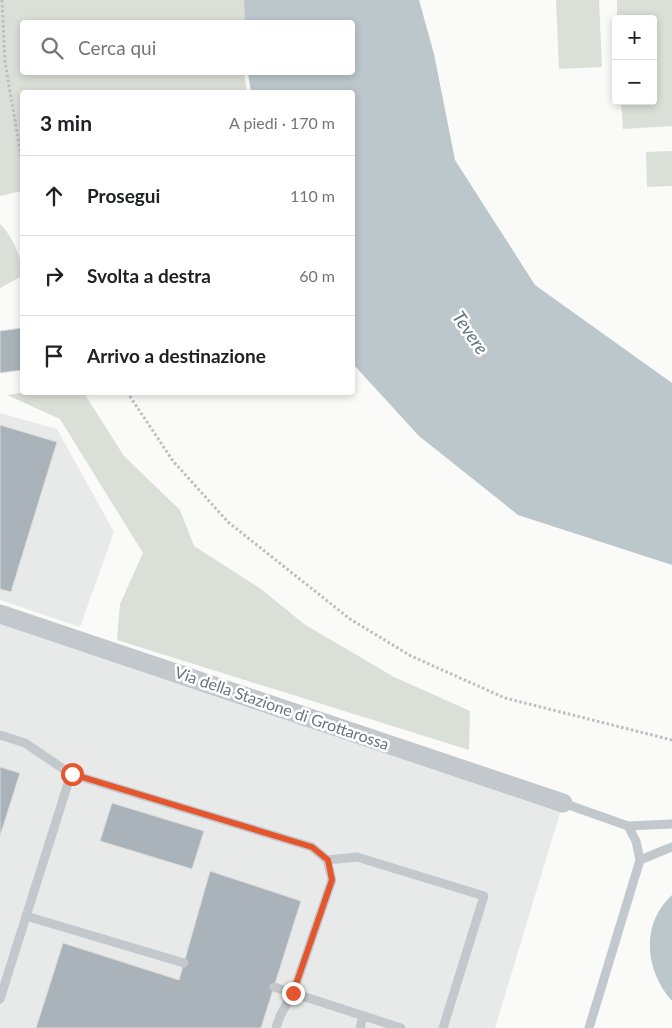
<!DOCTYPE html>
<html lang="it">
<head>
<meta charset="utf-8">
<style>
	body { margin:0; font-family:Lato,sans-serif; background:#f6f6f6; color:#202124 }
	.controls { position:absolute; right:15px; top:15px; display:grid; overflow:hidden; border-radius:5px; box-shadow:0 2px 8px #0003 }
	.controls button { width:45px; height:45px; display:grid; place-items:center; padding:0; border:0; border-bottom:1px solid #e0e0e0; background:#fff; color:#202124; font:25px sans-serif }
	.stop { position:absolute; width:15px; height:15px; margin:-11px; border:4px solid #e4572e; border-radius:50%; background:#fff }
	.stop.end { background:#e4572e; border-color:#fff; box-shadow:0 1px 5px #0008 }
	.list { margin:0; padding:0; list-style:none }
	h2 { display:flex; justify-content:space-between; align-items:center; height:65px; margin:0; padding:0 20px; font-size:21px }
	h2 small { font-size:16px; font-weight:400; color:#757577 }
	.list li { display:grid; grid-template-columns:32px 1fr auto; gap:15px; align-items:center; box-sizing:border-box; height:80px; padding:0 20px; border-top:1px solid #e0e0e0 }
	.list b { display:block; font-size:19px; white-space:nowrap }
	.list em { font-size:16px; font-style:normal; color:#757577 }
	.icon { flex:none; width:28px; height:28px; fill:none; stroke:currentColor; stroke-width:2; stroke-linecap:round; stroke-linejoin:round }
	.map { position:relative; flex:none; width:672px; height:1028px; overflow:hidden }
	.search { position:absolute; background:#fff; box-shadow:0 2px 8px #0003; left:20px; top:20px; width:335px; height:55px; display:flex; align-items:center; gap:12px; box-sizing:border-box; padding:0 18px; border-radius:5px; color:#757577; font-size:19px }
	.panel { position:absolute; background:#fff; box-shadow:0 2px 8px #0003; left:20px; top:90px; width:335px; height:305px; border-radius:5px }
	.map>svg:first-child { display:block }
	.built { fill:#e8e9e9 }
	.green { fill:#dadfd7 }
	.water { fill:#bbc7cb }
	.building { fill:#aab3b9; stroke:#dcdcda }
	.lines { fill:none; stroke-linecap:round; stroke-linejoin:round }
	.path { stroke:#bbbfc2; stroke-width:3; stroke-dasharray:2.5 2.5; stroke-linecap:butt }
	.service { stroke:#c3c8cc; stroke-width:9 }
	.minor { stroke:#c3c8cc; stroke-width:19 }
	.route { stroke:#e4572e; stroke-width:6 }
	.labels { text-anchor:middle; stroke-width:5; stroke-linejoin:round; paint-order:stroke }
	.street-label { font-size:16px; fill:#657683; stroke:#fff }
	.water-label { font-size:18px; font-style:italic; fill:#60757c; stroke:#fff }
</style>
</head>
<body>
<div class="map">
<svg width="672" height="1028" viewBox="0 0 672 1028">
	<rect width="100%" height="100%" fill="#fafaf8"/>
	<path class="built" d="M 0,413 L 57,429 L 114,532 L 80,627 L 0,600 Z
		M 0,618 L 563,803 L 495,1028 L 0,1028 Z"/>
	<path class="green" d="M 0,0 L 246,0 L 245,22 L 22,22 L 22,72 L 244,73 L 247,92 L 22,92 L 22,191 L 0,196 Z
		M 556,0 L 599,0 L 602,67 L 559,69 Z
		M 617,0 L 672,0 L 672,126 L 623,129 L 621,101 L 653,101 L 653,19 L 617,19 Z
		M 672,151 L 672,186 L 647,187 L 646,152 Z
		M 0,224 C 12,235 23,260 22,276 L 0,288 Z
		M 26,392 L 84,393 L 124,456 L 180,510 L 194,546 L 261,589 L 304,624 L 394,677 L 470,711 L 469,750 L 117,640 L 120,604 L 143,553 L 60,419 L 7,395 Z"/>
	<path class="water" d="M 244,0 L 419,0 L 434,54 L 455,160 L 535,285 L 672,383 L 672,565 L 518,515 L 419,436 L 353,364 L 352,92 L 251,92 L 248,73 L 352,72 L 352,22 L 245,22 Z
		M 672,895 L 672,1001 C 645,971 640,924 672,895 Z"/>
	<path class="building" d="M 22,328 L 22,370 L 0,373 L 0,331 Z
		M 0,425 L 57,442 L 11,592 L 0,589 Z
		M 0,767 L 20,773 L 0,836 Z
		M 112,803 L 204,831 L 192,869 L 100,841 Z
		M 210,871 L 301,901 L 261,1028 L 36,1028 L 63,943 L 179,980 Z"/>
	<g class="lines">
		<path class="path" d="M 2,0 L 5,62 L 22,162
			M 127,392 L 173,461 L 228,522 L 350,619 L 411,656 L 505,698 L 672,740"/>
		<path class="service" d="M 0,735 L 25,743 L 71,774
			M 563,803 L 628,826 L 636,841 L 640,860 L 589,1028
			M 628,826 L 672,824
			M 327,860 L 357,857 L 484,896 L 443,1028
			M 640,860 L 672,847
			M 26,916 L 184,963
			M 274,987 L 293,993 L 280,1016 L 276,1028
			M 0,999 L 71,774 L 312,847 L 327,860 L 332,880 L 293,993 L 401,1028
			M 360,1028 L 363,1016"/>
		<path class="minor" d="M 0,614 L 563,803"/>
	</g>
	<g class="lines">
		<path class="route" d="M 72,774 L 312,847 L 328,860 L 332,880 L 293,993"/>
	</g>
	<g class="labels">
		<g class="street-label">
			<text transform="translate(282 708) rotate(19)" y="6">Via della Stazione di Grottarossa</text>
		</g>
		<g class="water-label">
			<text transform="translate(470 333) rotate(55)" y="6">Tevere</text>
		</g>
	</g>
</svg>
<div class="controls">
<button>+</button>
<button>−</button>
</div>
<div class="stop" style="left:72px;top:774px"></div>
<div class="stop end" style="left:293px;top:993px"></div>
<div class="search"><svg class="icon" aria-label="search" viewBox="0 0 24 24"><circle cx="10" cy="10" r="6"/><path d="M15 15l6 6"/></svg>Cerca qui</div>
<section class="panel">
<h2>3 min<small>A piedi · 170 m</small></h2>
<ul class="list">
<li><svg class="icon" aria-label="ahead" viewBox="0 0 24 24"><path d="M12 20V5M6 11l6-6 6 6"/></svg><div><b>Prosegui</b></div><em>110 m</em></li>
<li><svg class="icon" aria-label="right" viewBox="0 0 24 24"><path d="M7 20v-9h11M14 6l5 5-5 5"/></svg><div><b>Svolta a destra</b></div><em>60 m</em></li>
<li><svg class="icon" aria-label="arrive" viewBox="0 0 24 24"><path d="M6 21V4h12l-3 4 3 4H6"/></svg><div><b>Arrivo a destinazione</b></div></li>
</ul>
</section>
</div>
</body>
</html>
